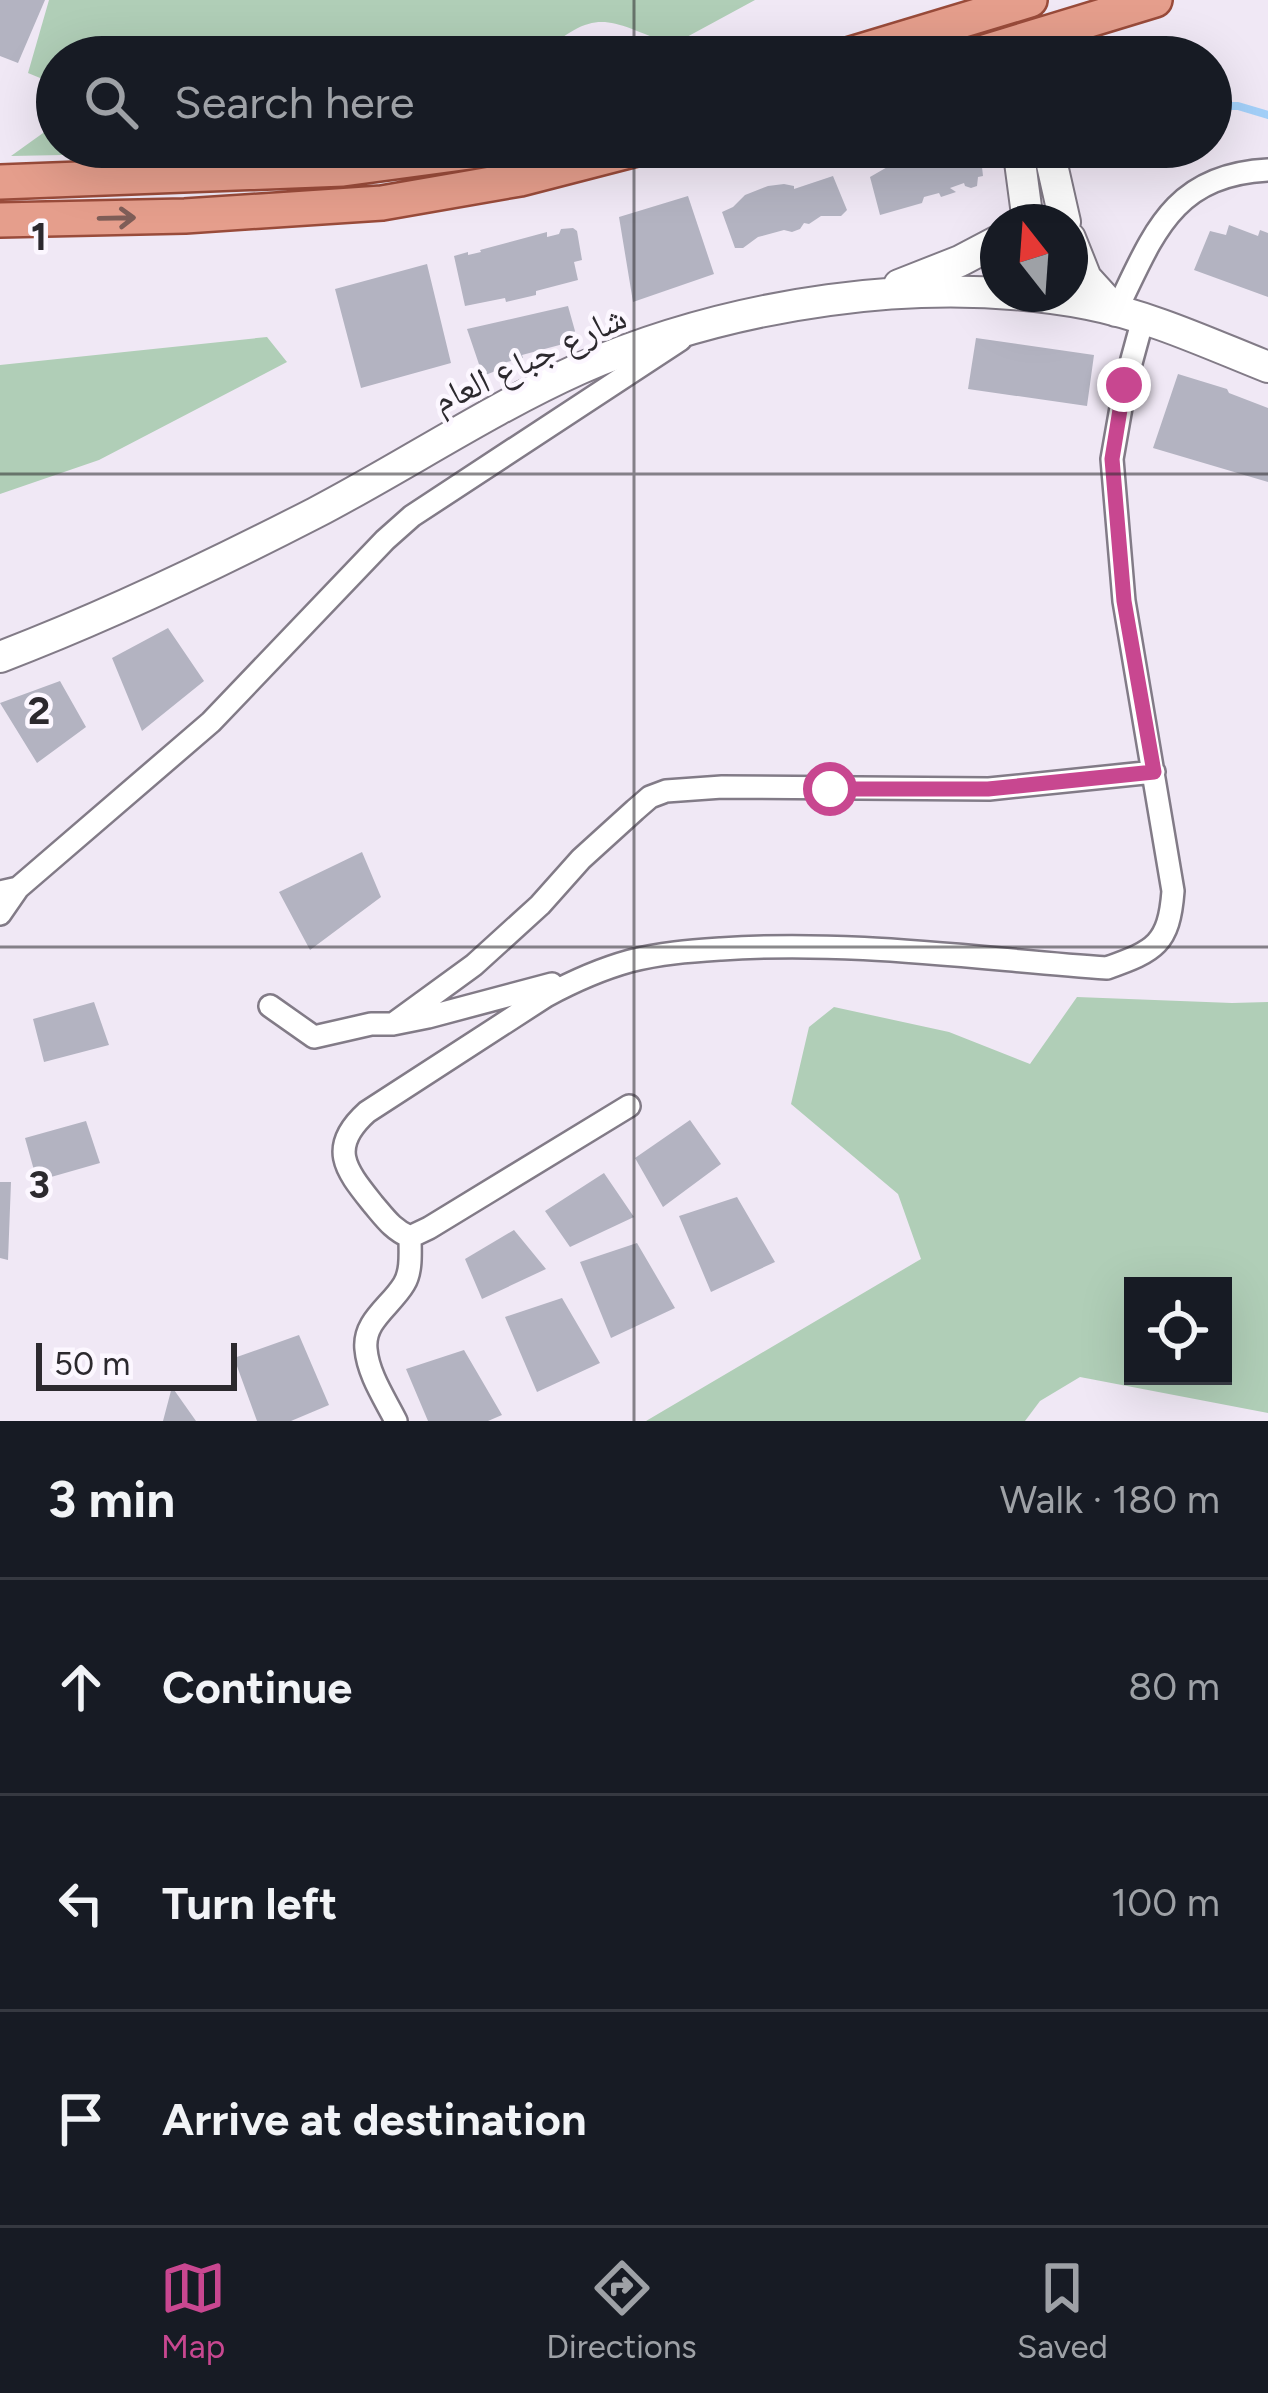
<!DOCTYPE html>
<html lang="en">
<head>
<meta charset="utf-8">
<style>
	body { margin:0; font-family:Figtree,"Noto Naskh Arabic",sans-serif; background:#242831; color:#f1f3f6 }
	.controls { position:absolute; right:36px; bottom:36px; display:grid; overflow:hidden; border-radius:0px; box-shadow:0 12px 48px #0002 }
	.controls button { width:108px; height:108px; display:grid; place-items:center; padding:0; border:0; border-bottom:3px solid #363941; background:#171b24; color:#f1f3f6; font:60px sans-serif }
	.compass { position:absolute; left:980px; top:204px; width:108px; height:108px; border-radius:50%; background:#171b24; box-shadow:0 12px 48px #0002; rotate:343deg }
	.scale { position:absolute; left:36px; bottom:30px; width:201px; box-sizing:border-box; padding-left:12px; border:6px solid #2c292e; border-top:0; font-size:33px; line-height:42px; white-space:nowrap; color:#2c292e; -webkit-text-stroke:9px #fcf7ff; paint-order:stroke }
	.stop { position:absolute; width:36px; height:36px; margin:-27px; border:9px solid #c84790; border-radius:50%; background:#fff }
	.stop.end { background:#c84790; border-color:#fff; box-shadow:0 3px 12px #0008 }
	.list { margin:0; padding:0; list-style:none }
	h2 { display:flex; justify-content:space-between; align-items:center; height:156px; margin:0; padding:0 48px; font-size:51px }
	h2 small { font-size:39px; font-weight:400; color:#9ea1a6 }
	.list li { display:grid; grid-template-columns:78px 1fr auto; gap:36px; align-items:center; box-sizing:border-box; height:216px; padding:0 48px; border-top:3px solid #363941 }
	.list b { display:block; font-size:45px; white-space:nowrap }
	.list em { font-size:39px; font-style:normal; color:#9ea1a6 }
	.icon { flex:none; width:66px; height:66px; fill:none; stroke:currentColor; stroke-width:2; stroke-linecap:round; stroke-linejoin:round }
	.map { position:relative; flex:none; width:1268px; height:1421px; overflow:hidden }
	.search { position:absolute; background:#171b24; box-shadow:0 12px 48px #0002; left:36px; right:36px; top:36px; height:132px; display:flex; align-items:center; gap:30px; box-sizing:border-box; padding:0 42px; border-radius:66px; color:#9ea1a6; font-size:45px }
	.sheet { height:804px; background:#171b24 }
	nav { display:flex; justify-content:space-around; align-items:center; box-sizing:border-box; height:168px; border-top:3px solid #363941; background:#171b24; font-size:33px; color:#9ea1a6 }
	nav a { display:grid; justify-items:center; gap:6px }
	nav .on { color:#c84790 }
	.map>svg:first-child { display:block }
	.green { fill:#b0ceb7; fill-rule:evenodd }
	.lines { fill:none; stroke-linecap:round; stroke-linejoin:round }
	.stream { stroke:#a3d0f9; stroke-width:8 }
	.building { fill:#b3b3c1 }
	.street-casing { stroke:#827b87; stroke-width:26 }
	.secondary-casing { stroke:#827b87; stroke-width:34 }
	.primary-casing { stroke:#994b3a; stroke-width:38 }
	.street { stroke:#fff; stroke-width:21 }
	.secondary { stroke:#fff; stroke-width:30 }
	.primary { stroke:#e59e8c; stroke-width:33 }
	.oneway { stroke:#7f5e58 }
	.route { stroke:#c84790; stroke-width:15 }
	.grid { fill:none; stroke:#2c292e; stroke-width:3; stroke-opacity:0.55 }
	.labels { text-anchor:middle; stroke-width:9; stroke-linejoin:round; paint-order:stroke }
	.street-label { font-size:36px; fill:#2c292e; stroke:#fcf7ff }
	.grid-label { font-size:39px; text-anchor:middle; font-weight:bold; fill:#2c292e; stroke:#fcf7ff; stroke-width:9; stroke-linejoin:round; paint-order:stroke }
</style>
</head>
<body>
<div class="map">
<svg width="1268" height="1421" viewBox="0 0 1268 1421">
	<rect width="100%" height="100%" fill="#f0e8f5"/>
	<path class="green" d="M 49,0 L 755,0 L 672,45 C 605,19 597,6 538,57 L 57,57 L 57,85 L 28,73 Z
		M 57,123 L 57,147 L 309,147 L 264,151 L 11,156 Z
		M 267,337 L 287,362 L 99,460 L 0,494 L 0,365 Z
		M 1077,997 L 1232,1003 L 1268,1002 L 1268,1413 L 1080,1377 L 1040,1401 L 1025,1421 L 646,1421 L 921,1259 L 898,1194 L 791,1104 L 809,1027 L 834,1007 L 949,1032 L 1030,1064 ZM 1223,1286 L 1223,1376 L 1133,1376 L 1133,1286 Z"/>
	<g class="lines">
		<path class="stream" d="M 1211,106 L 1238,106 L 1268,115"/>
	</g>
	<path class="building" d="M 0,0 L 45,0 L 18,63 L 0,56 Z
		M 953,147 L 973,147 L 981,158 L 983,176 L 978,177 L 977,186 L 971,188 L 965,186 L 964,183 L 950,188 L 956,192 L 941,197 L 939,193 L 924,197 L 922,203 L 880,215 L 870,177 L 896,162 L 913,157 L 940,152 L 941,157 L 953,153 Z
		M 833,176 L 847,210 L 841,216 L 821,216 L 809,224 L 804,223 L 800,229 L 792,232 L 784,230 L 758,237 L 743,248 L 735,248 L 722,212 L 733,207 L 745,195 L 768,186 L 784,184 L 794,186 L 794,189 Z
		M 688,196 L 714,274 L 633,302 L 619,217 Z
		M 1229,225 L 1258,236 L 1260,230 L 1268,233 L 1268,297 L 1194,270 L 1210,231 L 1226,235 Z
		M 573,228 L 577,231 L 582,260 L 574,262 L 578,280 L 536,291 L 536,295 L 506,302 L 505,298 L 465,306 L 454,256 L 468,252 L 468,255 L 481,252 L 480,250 L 547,232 L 547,237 L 559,234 L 561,229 Z
		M 427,264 L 451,363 L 361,388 L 335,289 Z
		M 568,306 L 575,331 L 567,343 L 522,355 L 523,358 L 507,362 L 508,366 L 483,376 L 467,329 Z
		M 976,338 L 1094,355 L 1087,406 L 968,389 Z
		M 1178,374 L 1227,389 L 1229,393 L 1268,408 L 1268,482 L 1153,448 Z
		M 168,628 L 204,681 L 142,731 L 112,658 Z
		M 60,681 L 86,727 L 37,763 L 0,703 Z
		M 362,852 L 381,897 L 310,950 L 279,892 Z
		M 94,1002 L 109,1045 L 44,1062 L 33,1019 Z
		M 690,1120 L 721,1164 L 663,1207 L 635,1158 Z
		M 86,1121 L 100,1163 L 37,1181 L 25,1138 Z
		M 604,1173 L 634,1217 L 570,1247 L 545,1211 Z
		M 0,1182 L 11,1182 L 8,1260 L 0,1258 Z
		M 737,1197 L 775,1262 L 711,1292 L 679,1216 Z
		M 514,1230 L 546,1269 L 482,1299 L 465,1259 Z
		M 637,1243 L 675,1308 L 611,1338 L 580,1262 Z
		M 562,1298 L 600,1363 L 537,1392 L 505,1317 Z
		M 299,1335 L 329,1405 L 291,1421 L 257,1421 L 234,1358 Z
		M 464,1350 L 502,1415 L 488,1421 L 428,1421 L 406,1369 Z
		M 172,1387 L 196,1421 L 163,1421 Z"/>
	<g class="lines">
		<defs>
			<path id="street" d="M 1116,311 C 1153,236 1171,175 1268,170
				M 0,892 L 18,888 L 211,722 L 385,540 L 412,516 L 680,340
				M 0,914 L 18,888
				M 270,1006 L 314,1037 L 371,1024 L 393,1024 L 428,1017 L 552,984
				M 393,1024 L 474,965 L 540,905 L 581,859 L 635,810 L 650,797 L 666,791 L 722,787 L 989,789 L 1154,772
				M 629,1106 L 429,1228 L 410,1237 C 393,1230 385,1218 373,1204 C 346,1170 327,1148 367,1112 L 546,996 C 572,982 601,969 630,961 C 660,953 691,951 721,949 C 850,940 979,959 1107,968 C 1155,951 1169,944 1173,891 L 1124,601 L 1112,459 L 1125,385 L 1143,319
				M 396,1421 C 385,1399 368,1374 366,1349 C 363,1321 391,1306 404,1284 C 412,1271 410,1252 410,1237"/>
			<path id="secondary" d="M 1018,147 L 1028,222
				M 1048,147 L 1065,222
				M 1070,238 L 1086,278 L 1116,311
				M 899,285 L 960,261 L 998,241
				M 0,657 C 108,616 212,566 315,513 C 403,467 488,410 579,369 C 731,303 923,273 1088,304 C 1150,316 1210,344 1268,367"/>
			<path id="primary" d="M 841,57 L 1030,0
				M 968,57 L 1155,0
				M 0,182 L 343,169 L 507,147
				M 0,220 L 185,216 L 382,203 L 520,179 L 644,147"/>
		</defs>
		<use href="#street" class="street-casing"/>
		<use href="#secondary" class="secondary-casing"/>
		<use href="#primary" class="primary-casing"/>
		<use href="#street" class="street"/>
		<use href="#secondary" class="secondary"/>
		<use href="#primary" class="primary"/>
	</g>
	<defs><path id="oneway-shaft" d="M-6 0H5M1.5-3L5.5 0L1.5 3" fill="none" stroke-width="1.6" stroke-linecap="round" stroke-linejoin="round" transform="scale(3)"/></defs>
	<use class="oneway" href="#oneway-shaft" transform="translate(117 218) rotate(-1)"/>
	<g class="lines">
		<path class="route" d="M 830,789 L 988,789 L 1154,772 L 1124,601 L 1112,459 L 1124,385"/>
	</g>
	<path class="grid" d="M 634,0 L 634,57M 634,147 L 634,1421M 0,474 L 1268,474M 0,947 L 1268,947"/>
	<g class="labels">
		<g class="street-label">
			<text transform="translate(529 358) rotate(-25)" y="13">شارع جباع العام</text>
		</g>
	</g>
	<g class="grid-label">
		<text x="39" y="250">1</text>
		<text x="39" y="724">2</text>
		<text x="39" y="1198">3</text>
	</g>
</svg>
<div class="controls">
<button><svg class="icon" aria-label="locate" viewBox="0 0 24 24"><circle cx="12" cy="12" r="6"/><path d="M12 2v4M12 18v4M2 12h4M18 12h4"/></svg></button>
</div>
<svg class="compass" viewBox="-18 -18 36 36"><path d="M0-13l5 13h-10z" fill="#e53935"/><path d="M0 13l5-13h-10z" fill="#9ea1a6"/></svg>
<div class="scale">50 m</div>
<div class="stop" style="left:830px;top:789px"></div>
<div class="stop end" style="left:1124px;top:385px"></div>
<div class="search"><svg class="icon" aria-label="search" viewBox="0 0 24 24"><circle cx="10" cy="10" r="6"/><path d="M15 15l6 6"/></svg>Search here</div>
</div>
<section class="sheet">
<h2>3 min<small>Walk · 180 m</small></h2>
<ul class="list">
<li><svg class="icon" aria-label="ahead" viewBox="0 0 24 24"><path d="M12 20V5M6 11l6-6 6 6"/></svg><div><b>Continue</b></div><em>80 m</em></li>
<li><svg class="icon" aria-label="left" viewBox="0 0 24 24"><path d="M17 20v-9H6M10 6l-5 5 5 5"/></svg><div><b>Turn left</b></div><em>100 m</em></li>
<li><svg class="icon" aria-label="arrive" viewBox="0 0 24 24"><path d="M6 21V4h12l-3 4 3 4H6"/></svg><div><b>Arrive at destination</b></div></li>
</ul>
</section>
<nav>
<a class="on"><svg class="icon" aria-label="map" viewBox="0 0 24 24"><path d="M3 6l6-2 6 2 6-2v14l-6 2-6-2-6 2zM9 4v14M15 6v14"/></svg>Map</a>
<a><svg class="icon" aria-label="directions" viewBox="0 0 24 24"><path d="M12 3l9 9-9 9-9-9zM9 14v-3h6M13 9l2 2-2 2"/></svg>Directions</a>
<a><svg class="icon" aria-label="saved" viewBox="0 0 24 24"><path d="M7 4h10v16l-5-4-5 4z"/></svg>Saved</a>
</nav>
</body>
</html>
